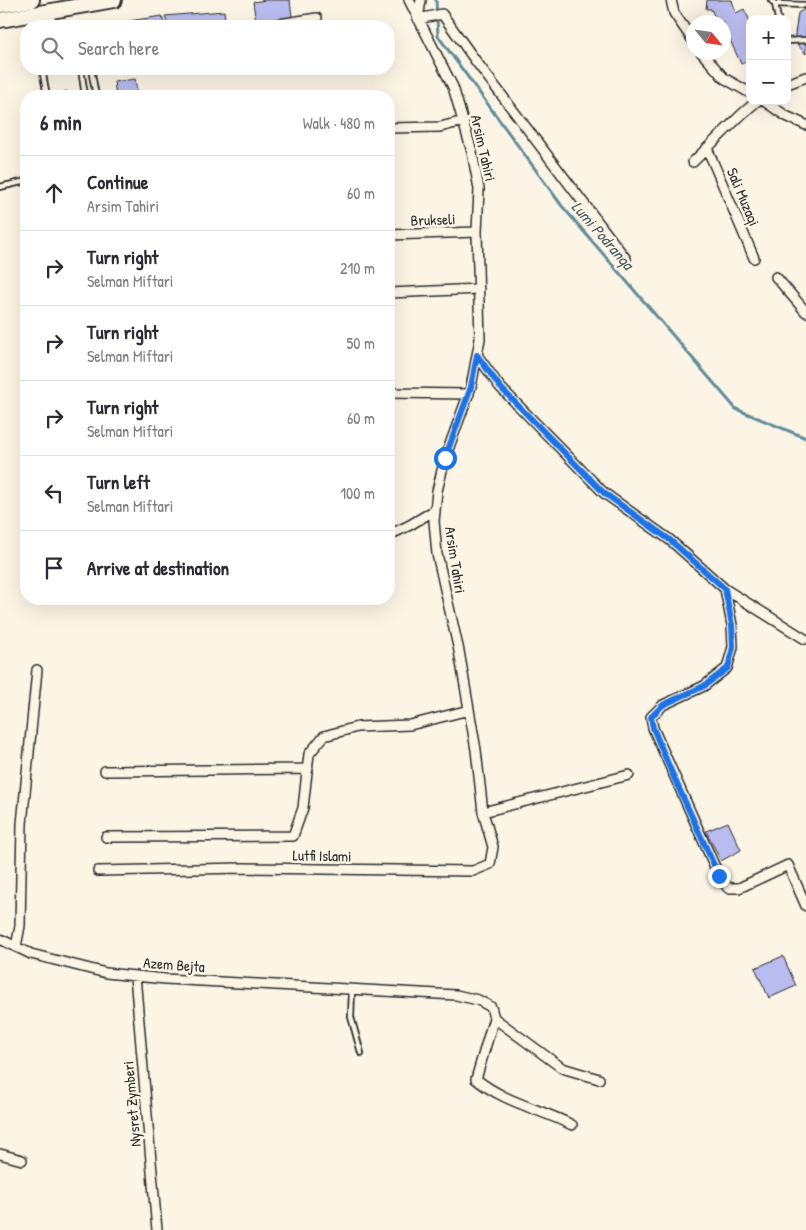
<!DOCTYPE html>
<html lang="en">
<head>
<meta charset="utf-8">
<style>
	body { margin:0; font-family:"Patrick Hand",sans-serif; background:#f7f7f7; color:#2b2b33 }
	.controls { position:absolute; right:15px; top:15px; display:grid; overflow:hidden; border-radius:10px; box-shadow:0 5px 20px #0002 }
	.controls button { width:45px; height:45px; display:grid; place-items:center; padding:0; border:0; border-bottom:1px solid #e1e1e2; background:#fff; color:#2b2b33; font:25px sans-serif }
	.compass { position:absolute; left:686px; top:15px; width:45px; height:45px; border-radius:50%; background:#fff; box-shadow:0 5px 20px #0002; rotate:119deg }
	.stop { position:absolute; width:15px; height:15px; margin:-11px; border:4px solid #1a73e8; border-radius:50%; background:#fff }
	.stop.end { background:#1a73e8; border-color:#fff; box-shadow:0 1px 5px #0008 }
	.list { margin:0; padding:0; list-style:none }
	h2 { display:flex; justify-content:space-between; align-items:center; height:65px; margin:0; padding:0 20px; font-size:21px }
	h2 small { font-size:16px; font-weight:400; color:#7c7c81 }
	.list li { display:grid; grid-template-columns:32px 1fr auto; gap:15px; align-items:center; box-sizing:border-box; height:75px; padding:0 20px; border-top:1px solid #e1e1e2 }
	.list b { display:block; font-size:19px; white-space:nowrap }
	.list p { margin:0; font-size:16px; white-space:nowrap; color:#7c7c81 }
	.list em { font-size:16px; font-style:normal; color:#7c7c81 }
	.icon { flex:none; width:28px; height:28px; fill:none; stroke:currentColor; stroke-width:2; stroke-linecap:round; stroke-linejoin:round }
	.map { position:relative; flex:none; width:806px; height:1230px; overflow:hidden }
	.search { position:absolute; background:#fff; box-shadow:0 5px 20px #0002; left:20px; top:20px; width:375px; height:55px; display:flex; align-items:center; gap:12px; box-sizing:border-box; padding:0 18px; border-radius:20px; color:#7c7c81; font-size:19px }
	.panel { position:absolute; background:#fff; box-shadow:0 5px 20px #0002; left:20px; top:90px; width:375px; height:515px; border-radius:20px }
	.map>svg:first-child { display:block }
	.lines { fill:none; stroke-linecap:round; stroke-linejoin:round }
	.stream { stroke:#618c9b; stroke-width:3 }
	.building { fill:#b8bcee; stroke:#2b2b2b }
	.service-casing { stroke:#2b2b2b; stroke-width:8 }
	.minor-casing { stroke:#2b2b2b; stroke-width:12 }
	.primary-casing { stroke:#2b2b2b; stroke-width:18 }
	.service { stroke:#fcf5e5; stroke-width:4.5 }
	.minor { stroke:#fcf5e5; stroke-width:9 }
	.primary { stroke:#fcf5e5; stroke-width:14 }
	.route { stroke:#1a73e8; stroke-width:6 }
	.labels { text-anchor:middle; stroke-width:5; stroke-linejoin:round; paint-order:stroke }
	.street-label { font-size:15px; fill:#2b2b2b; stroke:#fcf5e5 }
	.water-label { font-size:16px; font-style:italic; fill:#465b63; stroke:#fcf5e5 }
</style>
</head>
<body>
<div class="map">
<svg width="806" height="1230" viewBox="0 0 806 1230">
	<rect width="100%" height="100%" fill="#fcf5e5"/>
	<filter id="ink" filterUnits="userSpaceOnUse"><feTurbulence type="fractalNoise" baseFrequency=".02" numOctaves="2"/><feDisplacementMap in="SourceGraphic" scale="10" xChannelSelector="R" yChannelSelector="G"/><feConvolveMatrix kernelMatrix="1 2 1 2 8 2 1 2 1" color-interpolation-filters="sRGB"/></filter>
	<g filter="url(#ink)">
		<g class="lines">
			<path class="stream" d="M 436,0 L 438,36 L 562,206 L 736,409 L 806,438"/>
		</g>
		<path class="building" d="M 266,0 L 290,0 L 292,17 L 256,23 L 253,2 Z
			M 707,0 L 732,0 L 736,13 L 744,9 L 750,21 L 750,60 L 741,64 L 724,27 L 724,22 L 717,22 L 711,9 L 706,9 Z
			M 806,8 L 806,54 L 794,41 L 798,13 Z
			M 224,11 L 226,26 L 168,26 L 165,16 Z
			M 162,16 L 165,26 L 130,26 L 129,21 Z
			M 135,79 L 138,96 L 116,96 L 114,82 Z
			M 66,91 L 73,95 L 79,96 L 55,96 Z
			M 728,822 L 741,850 L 721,861 L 706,831 Z
			M 783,956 L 796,986 L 769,998 L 755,968 Z"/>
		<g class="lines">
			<defs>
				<path id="service" d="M 771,0 L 775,4 L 806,5
					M 775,4 L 778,19
					M 787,41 L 806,40
					M 42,69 L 47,96
					M 81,69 L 85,96
					M 91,69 L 96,96
					M 0,187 L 26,181
					M 352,990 L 351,1017 L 361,1053"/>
				<path id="minor" d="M 409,0 L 453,87 L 472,152 L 479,189 L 477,232 L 480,339 L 471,387 L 445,458 L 437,491 L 434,521 L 437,554 L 459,651 L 476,750 L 483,812 L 629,775
					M 421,0 L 418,19 L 442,14 L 475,60 L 626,259
					M 671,0 L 674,13 L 694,42
					M 49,11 L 51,26
					M 266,26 L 317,18
					M 701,52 L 724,78 L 750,93
					M 787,84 L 806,77
					M 764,101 L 786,116 L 806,125
					M 389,128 L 440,127 L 464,121
					M 707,148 L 754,258
					M 693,162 L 741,115 L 757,101
					M 389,235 L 477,232
					M 776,277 L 806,312
					M 389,293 L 479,289
					M 477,355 L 500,387 L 604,493 L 670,540 L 725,589 L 732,625 L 733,647 L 727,668 L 704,686 L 663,705 L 651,717 L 653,728 L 719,876 L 728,888 L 739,888 L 788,865 L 806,906
					M 389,393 L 469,394
					M 389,535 L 410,525 L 435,510
					M 725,589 L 805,639
					M 105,771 L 308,769
					M 106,837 L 293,836 L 303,808 L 309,754 L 324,736 L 357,727 L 410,725 L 469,710
					M 98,871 L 244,868 L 473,871 L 490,864 L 493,847 L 483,812
					M 0,939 L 31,954 L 106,973 L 165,979 L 456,995 L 478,1000 L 491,1007 L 494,1018 L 476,1079 C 504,1102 540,1109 572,1125
					M 16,947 L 20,926 L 22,824 L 37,670
					M 135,976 L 157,1230
					M 494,1018 L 562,1068 L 599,1079
					M 0,1154 L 22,1160"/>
				<path id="primary" d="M 0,5 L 32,0
					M 0,20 L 114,0"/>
			</defs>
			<use href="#service" class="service-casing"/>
			<use href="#minor" class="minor-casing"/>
			<use href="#primary" class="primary-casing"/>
			<use href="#service" class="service"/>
			<use href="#minor" class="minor"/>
			<use href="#primary" class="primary"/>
		</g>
	</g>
	<g class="lines" filter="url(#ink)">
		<path class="route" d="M 445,458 L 471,387 L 477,355 L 500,387 L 604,493 L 670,540 L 725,589 L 732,625 L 733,647 L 728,668 L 704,686 L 663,705 L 651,717 L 653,728 L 671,771 L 719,876"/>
	</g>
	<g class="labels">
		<g class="street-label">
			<text transform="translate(483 148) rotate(77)" y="5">Arsim Tahiri</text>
			<text transform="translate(743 197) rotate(67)" y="5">Sali Muzaqi</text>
			<text transform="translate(433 220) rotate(-2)" y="5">Brukseli</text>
			<text transform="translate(455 560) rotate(81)" y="5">Arsim Tahiri</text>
			<text transform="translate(322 856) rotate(1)" y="5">Lutfi Islami</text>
			<text transform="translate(174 965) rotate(4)" y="5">Azem Bejta</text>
			<text transform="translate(132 1104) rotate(-95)" y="5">Nysret Zymberi</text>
		</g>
		<g class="water-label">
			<text transform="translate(603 235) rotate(49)" y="6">Lumi Podranqa</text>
		</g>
	</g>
</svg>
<div class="controls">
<button>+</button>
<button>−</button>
</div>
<svg class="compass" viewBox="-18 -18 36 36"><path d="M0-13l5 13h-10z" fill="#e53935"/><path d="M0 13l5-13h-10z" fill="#7c7c81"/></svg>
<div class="stop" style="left:445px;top:458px"></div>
<div class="stop end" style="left:719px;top:876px"></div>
<div class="search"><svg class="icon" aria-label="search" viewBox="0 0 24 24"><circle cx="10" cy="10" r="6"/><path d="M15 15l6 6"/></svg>Search here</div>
<section class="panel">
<h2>6 min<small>Walk · 480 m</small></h2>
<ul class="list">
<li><svg class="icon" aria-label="ahead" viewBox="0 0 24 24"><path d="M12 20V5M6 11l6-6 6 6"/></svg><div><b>Continue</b><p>Arsim Tahiri</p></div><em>60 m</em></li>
<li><svg class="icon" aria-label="right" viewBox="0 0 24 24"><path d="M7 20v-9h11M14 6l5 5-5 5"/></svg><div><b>Turn right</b><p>Selman Miftari</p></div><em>210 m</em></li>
<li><svg class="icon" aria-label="right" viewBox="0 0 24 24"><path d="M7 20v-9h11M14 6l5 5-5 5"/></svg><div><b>Turn right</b><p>Selman Miftari</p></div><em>50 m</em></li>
<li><svg class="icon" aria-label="right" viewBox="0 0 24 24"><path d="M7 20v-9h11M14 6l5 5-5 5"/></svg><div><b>Turn right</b><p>Selman Miftari</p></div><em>60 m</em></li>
<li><svg class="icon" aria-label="left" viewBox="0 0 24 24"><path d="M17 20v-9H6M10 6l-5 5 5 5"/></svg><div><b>Turn left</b><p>Selman Miftari</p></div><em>100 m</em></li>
<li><svg class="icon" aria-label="arrive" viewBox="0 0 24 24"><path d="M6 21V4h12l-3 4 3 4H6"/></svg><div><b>Arrive at destination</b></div></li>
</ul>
</section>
</div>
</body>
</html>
